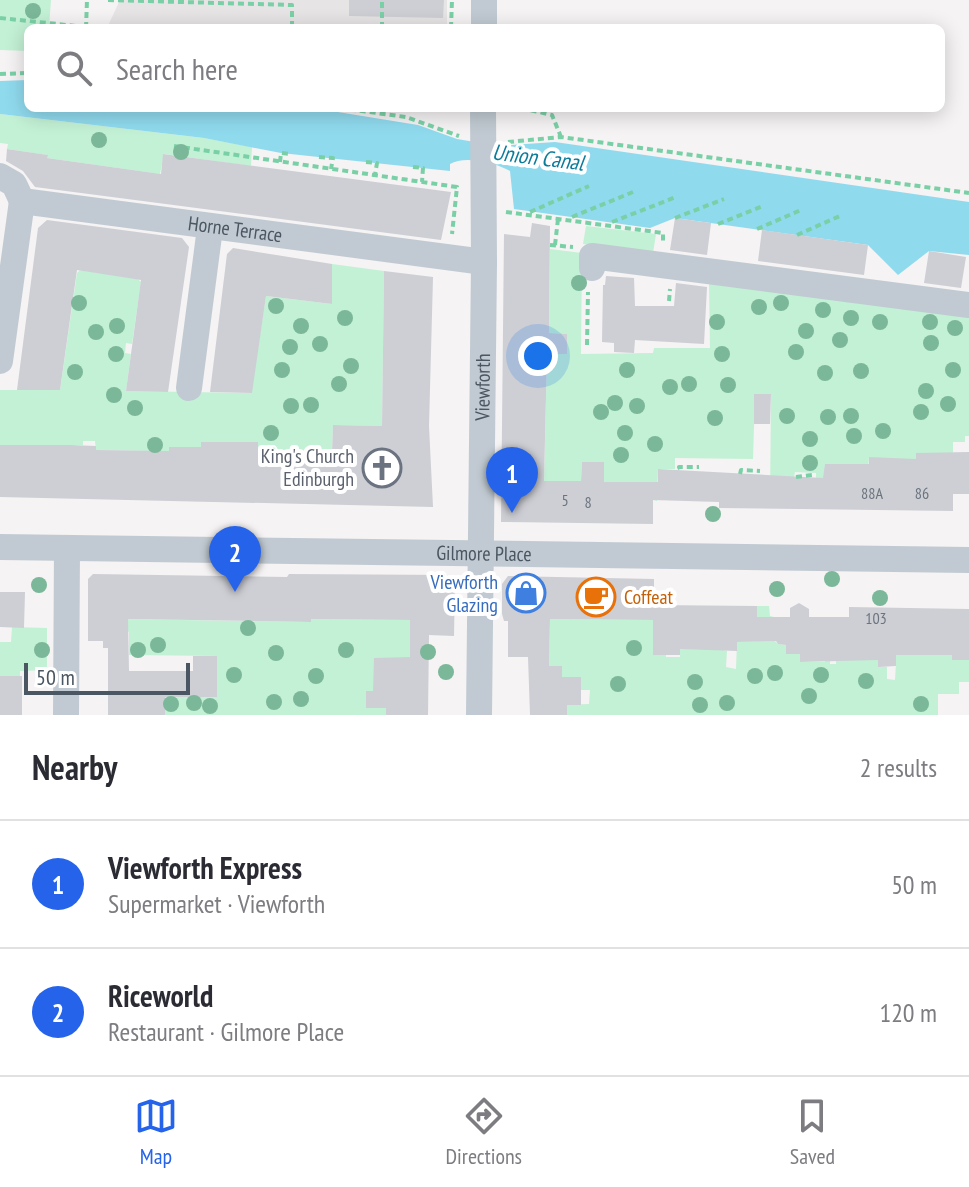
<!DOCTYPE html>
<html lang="en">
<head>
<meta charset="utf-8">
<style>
	body { margin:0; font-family:"PT Sans Narrow",sans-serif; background:#f7f7f7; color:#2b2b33 }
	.scale { position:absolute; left:24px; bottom:20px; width:166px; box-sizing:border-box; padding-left:8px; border:4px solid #4a5661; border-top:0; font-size:22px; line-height:28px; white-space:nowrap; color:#4a5661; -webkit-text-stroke:6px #fff; paint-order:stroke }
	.you { position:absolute; left:538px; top:356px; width:28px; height:28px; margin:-20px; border:6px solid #fff; border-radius:50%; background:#1a73e8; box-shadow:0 0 0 12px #1a73e833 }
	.badge { display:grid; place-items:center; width:52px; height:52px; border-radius:50%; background:#2563eb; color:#fff; font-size:26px; font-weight:700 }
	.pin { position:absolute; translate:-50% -66px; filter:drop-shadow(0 2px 4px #0008) }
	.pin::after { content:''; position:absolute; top:42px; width:28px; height:24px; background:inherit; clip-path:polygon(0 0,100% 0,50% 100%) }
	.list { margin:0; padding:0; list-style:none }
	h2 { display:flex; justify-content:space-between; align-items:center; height:104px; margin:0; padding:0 32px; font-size:34px }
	h2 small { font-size:26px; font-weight:400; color:#7c7c81 }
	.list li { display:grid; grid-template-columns:52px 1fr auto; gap:24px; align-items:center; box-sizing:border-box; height:128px; padding:0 32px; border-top:2px solid #e1e1e2 }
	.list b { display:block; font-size:30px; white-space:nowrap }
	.list p { margin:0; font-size:26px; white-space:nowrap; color:#7c7c81 }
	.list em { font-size:26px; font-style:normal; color:#7c7c81 }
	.icon { flex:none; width:44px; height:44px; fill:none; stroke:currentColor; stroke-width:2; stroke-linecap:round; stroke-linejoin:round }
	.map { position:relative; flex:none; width:969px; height:715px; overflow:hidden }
	.search { position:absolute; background:#fff; box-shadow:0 4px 20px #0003; left:24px; right:24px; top:24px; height:88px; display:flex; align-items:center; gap:20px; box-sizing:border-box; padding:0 28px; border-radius:12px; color:#7c7c81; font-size:30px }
	.sheet { height:360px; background:#fff }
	nav { display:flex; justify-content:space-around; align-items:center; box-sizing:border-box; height:112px; border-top:2px solid #e1e1e2; background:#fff; font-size:22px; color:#7c7c81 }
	nav a { display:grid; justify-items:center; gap:4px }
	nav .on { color:#2563eb }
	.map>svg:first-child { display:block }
	.education { fill:#e6e4e5 }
	.green { fill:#c3f1d5 }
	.water { fill:#90daee }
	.building { fill:#cdcfd5 }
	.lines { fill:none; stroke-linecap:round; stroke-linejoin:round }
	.path { stroke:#7ad0a6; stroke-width:4; stroke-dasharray:6 4; stroke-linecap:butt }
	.minor { stroke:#c1cad2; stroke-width:26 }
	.tree { fill:#7bb799 }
	.labels { text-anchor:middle; stroke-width:8; stroke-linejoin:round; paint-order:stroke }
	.number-label { font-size:16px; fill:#6b747e }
	.street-label { font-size:20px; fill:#4a5661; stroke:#fff }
	.worship-label { font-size:20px; fill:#5b616d; stroke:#fff; text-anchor:end }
	.shop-label { font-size:20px; fill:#366cbe; stroke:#fff; text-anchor:end }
	.food-label { font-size:20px; fill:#c56008; stroke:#fff; text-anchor:start }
	.water-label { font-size:22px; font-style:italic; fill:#0c7c9b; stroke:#fff }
</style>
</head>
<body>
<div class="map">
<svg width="969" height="715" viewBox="0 0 969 715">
	<rect width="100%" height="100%" fill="#f5f3f3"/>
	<path class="education" d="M 120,0 L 447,0 L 447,28 L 107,28 Z"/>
	<path class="green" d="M 0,0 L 51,0 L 49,28 L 28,28 L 28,51 L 0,50 Z
		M 0,114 L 204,138 L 252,147 L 251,166 L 164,154 L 160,174 L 47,158 L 47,155 L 7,149 L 8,144 L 0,143 Z
		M 586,226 L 656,234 L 653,253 L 583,244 Z
		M 550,249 L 582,253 L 581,354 L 653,353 L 654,348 L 710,348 L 709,281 L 969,317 L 969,436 L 965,436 L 965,442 L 953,442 L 953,452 L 946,468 L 944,454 L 916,453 L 916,467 L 869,457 L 868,472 L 841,464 L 825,464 L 823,509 L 816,509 L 816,473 L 795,472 L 794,477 L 770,508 L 771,394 L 755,394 L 753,459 L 675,458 L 675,469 L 658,469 L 657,501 L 653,500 L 652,482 L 604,482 L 604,462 L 582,462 L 581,481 L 552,481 L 544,486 L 547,354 L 567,353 L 567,334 L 549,333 Z
		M 332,264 L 384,271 L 382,426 L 333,425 L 332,453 L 258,457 L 258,442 L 201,442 L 201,457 L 169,456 L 152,451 L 96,450 L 95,441 L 83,441 L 83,445 L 71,445 L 71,454 L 23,445 L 7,454 L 7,445 L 0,445 L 0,390 L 60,390 L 77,273 L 80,270 L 138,279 L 141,282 L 132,344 L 126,343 L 125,353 L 131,354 L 126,391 L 251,393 L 266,296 L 332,304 Z
		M 757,606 L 769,606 L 770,616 L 774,617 L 774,640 L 778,644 L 786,645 L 786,654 L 800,654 L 801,662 L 825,662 L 826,617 L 830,617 L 830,664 L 836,664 L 836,642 L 878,659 L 879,666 L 887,667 L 887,679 L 895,680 L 896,664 L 887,653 L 933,655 L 952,651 L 952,660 L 967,660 L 969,651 L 969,682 L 959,682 L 959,694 L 938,694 L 938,715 L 567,715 L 562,705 L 589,704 L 590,690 L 581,690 L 580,677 L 562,677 L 562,666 L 549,666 L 550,619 L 654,620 L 665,640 L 666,657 L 680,657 L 680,640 L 727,651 L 726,667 L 736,669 L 737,642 L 757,641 Z
		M 123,619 L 310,622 L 311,619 L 410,620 L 410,635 L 423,658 L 386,692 L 366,691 L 366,708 L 386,708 L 386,715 L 165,715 L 164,671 L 193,671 L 194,697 L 217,697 L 217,656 L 129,655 L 129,632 L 123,629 Z
		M 12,627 L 47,628 L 47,670 L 20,671 L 20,676 L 0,676 L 0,642 L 11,642 Z"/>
	<path class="water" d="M 28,80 L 28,108 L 313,108 L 418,125 L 457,139 L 499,146 L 555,142 L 969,202 L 969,255 L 929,251 L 898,275 L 868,245 L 675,218 L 650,228 L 514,209 L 510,171 C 496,163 465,155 450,164 L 450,171 L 281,153 L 204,138 L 0,114 L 0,81 Z"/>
	<path class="building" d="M 349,0 L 444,0 L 443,18 L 349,16 Z
		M 7,149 L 48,155 L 47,158 L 161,174 L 163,154 L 451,192 L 441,240 L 35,187 L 23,171 L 6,161 Z
		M 675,218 L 711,223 L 707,255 L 670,250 Z
		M 47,220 L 182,238 L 189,247 L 168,392 L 126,391 L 141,280 L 77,270 L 60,390 L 17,390 L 38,228 Z
		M 532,223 L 550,226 L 549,333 L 567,334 L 567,354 L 547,354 L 544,481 L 581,481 L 582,462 L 604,462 L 604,482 L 658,482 L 658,469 L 823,478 L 825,464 L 869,464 L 869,457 L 916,459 L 916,453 L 969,452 L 969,494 L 953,494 L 953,511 L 719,508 L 719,502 L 653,500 L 653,524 L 501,522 L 504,234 L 530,237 Z
		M 762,230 L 868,245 L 864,275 L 758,261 Z
		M 233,248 L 332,264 L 332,304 L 266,296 L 252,393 L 210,392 L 227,254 Z
		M 929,251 L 966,257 L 961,288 L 924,283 Z
		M 384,271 L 433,277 L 429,426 L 433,507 L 0,497 L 0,445 L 71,445 L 96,446 L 96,450 L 169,451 L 169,447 L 201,447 L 201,442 L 258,442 L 258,452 L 332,453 L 333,425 L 382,426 Z
		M 606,276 L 634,278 L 635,306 L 674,306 L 676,283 L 707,287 L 704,344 L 635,340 L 634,353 L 614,352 L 614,343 L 602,342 L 603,285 L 605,285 Z
		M 754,394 L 771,394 L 770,424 L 754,424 Z
		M 93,574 L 287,577 L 289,574 L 449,575 L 455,580 L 454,636 L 429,635 L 428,715 L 386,715 L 386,708 L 366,708 L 366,691 L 373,691 L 374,658 L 410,657 L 410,620 L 311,619 L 311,622 L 128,619 L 129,671 L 193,671 L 193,656 L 217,656 L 217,697 L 165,697 L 165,715 L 108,715 L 108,648 L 103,648 L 103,641 L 88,641 L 88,579 Z
		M 508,576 L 654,579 L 654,605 L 757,606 L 757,617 L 790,617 L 790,608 L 799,603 L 809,609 L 809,617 L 849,617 L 849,607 L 969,609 L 969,660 L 952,660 L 952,655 L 896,655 L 896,666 L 878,667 L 878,660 L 800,662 L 800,654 L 786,654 L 786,645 L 778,644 L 776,641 L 737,642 L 737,651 L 680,649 L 680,655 L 653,655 L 653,620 L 550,619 L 549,666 L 562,666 L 562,677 L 581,677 L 581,705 L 567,705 L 567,715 L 530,715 L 528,657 L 508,657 L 508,621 L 504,621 L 502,614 L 502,584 Z
		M 0,592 L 25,592 L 24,628 L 0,627 Z
		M 0,676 L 22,676 L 22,715 L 0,715 Z"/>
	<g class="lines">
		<path class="path" d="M 108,0 L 292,5 L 292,26 L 382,27
			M 0,18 L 86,27
			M 86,28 L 87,0
			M 382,28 L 382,2
			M 451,28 L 452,0
			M 0,74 L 28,73
			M 340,108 L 406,117 L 459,136
			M 521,108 L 552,115 L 561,137
			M 508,142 L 561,137 L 969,193
			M 174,146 L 457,187 L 452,234
			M 319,157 L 333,158 L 331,169
			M 280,162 L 281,153 L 291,154
			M 366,162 L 377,163 L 375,175
			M 413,167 L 423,168 L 422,182
			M 506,212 L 663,233 L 663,242
			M 530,212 L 589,186
			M 572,217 L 633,192
			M 675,218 L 724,199
			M 612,222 L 676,197
			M 718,224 L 763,206
			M 757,229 L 801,210
			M 797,235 L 842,215
			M 550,245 L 573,247
			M 555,245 L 558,219
			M 669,301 L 670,289
			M 587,345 L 588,292
			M 680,469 L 679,467 L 699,467
			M 740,474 L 741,470 L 760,471
			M 796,477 L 812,475"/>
		<g class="minor">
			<path d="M 484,28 L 484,0"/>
			<path id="s1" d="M 0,176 L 14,184 L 22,201 L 484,262"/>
			<path d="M 592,268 L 592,256 L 969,305"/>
			<path d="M 0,361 L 22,201"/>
			<path d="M 189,388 L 210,228"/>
			<path id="s2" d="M 0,547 L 969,560"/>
			<path d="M 66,715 L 67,548"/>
			<path id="s3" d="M 479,715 L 484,262 L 483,108"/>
		</g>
	</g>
	<g class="tree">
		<circle cx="33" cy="11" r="8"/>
		<circle cx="99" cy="140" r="8"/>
		<circle cx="181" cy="152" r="8"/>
		<circle cx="579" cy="283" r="8"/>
		<circle cx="79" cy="303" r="8"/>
		<circle cx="781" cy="303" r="8"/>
		<circle cx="276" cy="306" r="8"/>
		<circle cx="759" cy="307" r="8"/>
		<circle cx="823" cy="310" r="8"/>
		<circle cx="345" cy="318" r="8"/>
		<circle cx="851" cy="318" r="8"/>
		<circle cx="717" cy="322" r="8"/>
		<circle cx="880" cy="322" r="8"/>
		<circle cx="930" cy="322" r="8"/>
		<circle cx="117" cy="326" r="8"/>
		<circle cx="301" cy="326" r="8"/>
		<circle cx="955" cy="328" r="8"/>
		<circle cx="806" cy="331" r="8"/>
		<circle cx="96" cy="332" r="8"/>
		<circle cx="840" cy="340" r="8"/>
		<circle cx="931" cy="343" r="8"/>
		<circle cx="320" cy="344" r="8"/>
		<circle cx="290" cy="347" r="8"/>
		<circle cx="796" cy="352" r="8"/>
		<circle cx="116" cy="354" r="8"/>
		<circle cx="722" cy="354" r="8"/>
		<circle cx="351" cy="366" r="8"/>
		<circle cx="282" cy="370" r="8"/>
		<circle cx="627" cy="370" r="8"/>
		<circle cx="953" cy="370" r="8"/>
		<circle cx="861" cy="371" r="8"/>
		<circle cx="75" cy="372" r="8"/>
		<circle cx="825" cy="373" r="8"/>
		<circle cx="339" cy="384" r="8"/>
		<circle cx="689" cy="384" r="8"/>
		<circle cx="728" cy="385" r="8"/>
		<circle cx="670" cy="387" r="8"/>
		<circle cx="926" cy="391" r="8"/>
		<circle cx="114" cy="395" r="8"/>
		<circle cx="615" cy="403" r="8"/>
		<circle cx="948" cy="404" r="8"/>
		<circle cx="311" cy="405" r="8"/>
		<circle cx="291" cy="406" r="8"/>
		<circle cx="637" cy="406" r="8"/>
		<circle cx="135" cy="408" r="8"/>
		<circle cx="601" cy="412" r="8"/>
		<circle cx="921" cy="412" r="8"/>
		<circle cx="787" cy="416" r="8"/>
		<circle cx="851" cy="416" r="8"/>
		<circle cx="828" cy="417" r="8"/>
		<circle cx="715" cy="418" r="8"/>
		<circle cx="883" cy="431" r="8"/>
		<circle cx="271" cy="433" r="8"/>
		<circle cx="625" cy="433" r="8"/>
		<circle cx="854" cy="436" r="8"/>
		<circle cx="810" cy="439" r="8"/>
		<circle cx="655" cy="444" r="8"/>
		<circle cx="155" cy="445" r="8"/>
		<circle cx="621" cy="455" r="8"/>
		<circle cx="810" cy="463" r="8"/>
		<circle cx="713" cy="514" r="8"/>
		<circle cx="832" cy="579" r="8"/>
		<circle cx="39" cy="585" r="8"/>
		<circle cx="777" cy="589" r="8"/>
		<circle cx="880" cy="598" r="8"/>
		<circle cx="248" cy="628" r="8"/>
		<circle cx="158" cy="645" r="8"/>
		<circle cx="634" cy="648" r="8"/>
		<circle cx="42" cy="650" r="8"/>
		<circle cx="138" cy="650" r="8"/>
		<circle cx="346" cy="650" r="8"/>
		<circle cx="428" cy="652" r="8"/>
		<circle cx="276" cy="653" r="8"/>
		<circle cx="446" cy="672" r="8"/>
		<circle cx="775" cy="673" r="8"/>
		<circle cx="234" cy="675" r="8"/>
		<circle cx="821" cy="675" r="8"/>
		<circle cx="316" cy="676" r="8"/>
		<circle cx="755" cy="676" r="8"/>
		<circle cx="866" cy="681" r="8"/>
		<circle cx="695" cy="682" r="8"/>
		<circle cx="618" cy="684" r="8"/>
		<circle cx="809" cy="696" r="8"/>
		<circle cx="301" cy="699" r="8"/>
		<circle cx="274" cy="702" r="8"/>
		<circle cx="194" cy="703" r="8"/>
		<circle cx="727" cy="703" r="8"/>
		<circle cx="171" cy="704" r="8"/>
		<circle cx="921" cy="704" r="8"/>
		<circle cx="700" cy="705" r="8"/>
		<circle cx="210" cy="706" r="8"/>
	</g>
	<defs>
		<symbol id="church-ring" viewBox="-11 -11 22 22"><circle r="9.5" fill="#fff" stroke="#6b7280" stroke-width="1.5"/><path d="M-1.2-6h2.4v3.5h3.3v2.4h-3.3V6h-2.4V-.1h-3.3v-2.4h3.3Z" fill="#6b7280"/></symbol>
		<symbol id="shop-ring" viewBox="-11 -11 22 22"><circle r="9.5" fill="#fff" stroke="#3f7fe0" stroke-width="1.5"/><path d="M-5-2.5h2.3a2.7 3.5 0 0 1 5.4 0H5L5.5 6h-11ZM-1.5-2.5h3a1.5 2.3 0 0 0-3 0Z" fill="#3f7fe0"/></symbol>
		<symbol id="cafe-ring" viewBox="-11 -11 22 22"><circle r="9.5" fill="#fff" stroke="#e8710a" stroke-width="1.5"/><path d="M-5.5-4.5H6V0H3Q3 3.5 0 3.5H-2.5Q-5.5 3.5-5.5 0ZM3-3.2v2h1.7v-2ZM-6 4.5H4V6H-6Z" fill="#e8710a"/></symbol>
	</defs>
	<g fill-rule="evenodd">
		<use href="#church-ring" x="360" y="446" width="44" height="44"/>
		<use href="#shop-ring" x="504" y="571" width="44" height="44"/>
		<use href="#cafe-ring" x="574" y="575" width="44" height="44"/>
	</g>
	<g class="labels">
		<g class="number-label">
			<text x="872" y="499">88A</text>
			<text x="922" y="499">86</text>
			<text x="565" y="506">5</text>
			<text x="588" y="508">8</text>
			<text x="876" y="624">103</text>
		</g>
		<g class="street-label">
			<text dy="7" stroke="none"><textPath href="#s1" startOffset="250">Horne Terrace</textPath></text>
			<text dy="7" stroke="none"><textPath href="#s3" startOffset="328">Viewforth</textPath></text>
			<text dy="7" stroke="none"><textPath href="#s2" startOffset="484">Gilmore Place</textPath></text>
		</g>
		<g class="worship-label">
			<text x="354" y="463">King's Church<tspan x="354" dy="23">Edinburgh</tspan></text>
		</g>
		<g class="shop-label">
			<text x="498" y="589">Viewforth<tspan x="498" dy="23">Glazing</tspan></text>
		</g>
		<g class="food-label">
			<text x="624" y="604">Coffeat</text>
		</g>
		<g class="water-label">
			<text transform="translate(538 157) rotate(7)" y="8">Union Canal</text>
		</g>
	</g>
</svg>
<div class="scale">50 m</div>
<div class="you"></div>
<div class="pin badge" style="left:512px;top:513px">1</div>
<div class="pin badge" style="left:235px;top:592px">2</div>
<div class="search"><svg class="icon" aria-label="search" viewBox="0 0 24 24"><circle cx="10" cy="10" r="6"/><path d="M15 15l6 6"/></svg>Search here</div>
</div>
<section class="sheet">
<h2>Nearby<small>2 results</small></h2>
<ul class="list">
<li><span class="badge">1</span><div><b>Viewforth Express</b><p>Supermarket · Viewforth</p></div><em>50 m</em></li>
<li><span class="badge">2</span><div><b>Riceworld</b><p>Restaurant · Gilmore Place</p></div><em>120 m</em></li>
</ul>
</section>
<nav>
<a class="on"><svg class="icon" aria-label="map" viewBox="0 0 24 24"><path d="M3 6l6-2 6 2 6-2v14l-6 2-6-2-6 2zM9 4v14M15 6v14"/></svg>Map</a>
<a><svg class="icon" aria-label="directions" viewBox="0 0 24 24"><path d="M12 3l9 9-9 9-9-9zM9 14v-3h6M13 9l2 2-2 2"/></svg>Directions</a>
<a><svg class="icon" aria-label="saved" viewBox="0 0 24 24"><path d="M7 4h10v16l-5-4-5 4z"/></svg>Saved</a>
</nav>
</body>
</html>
